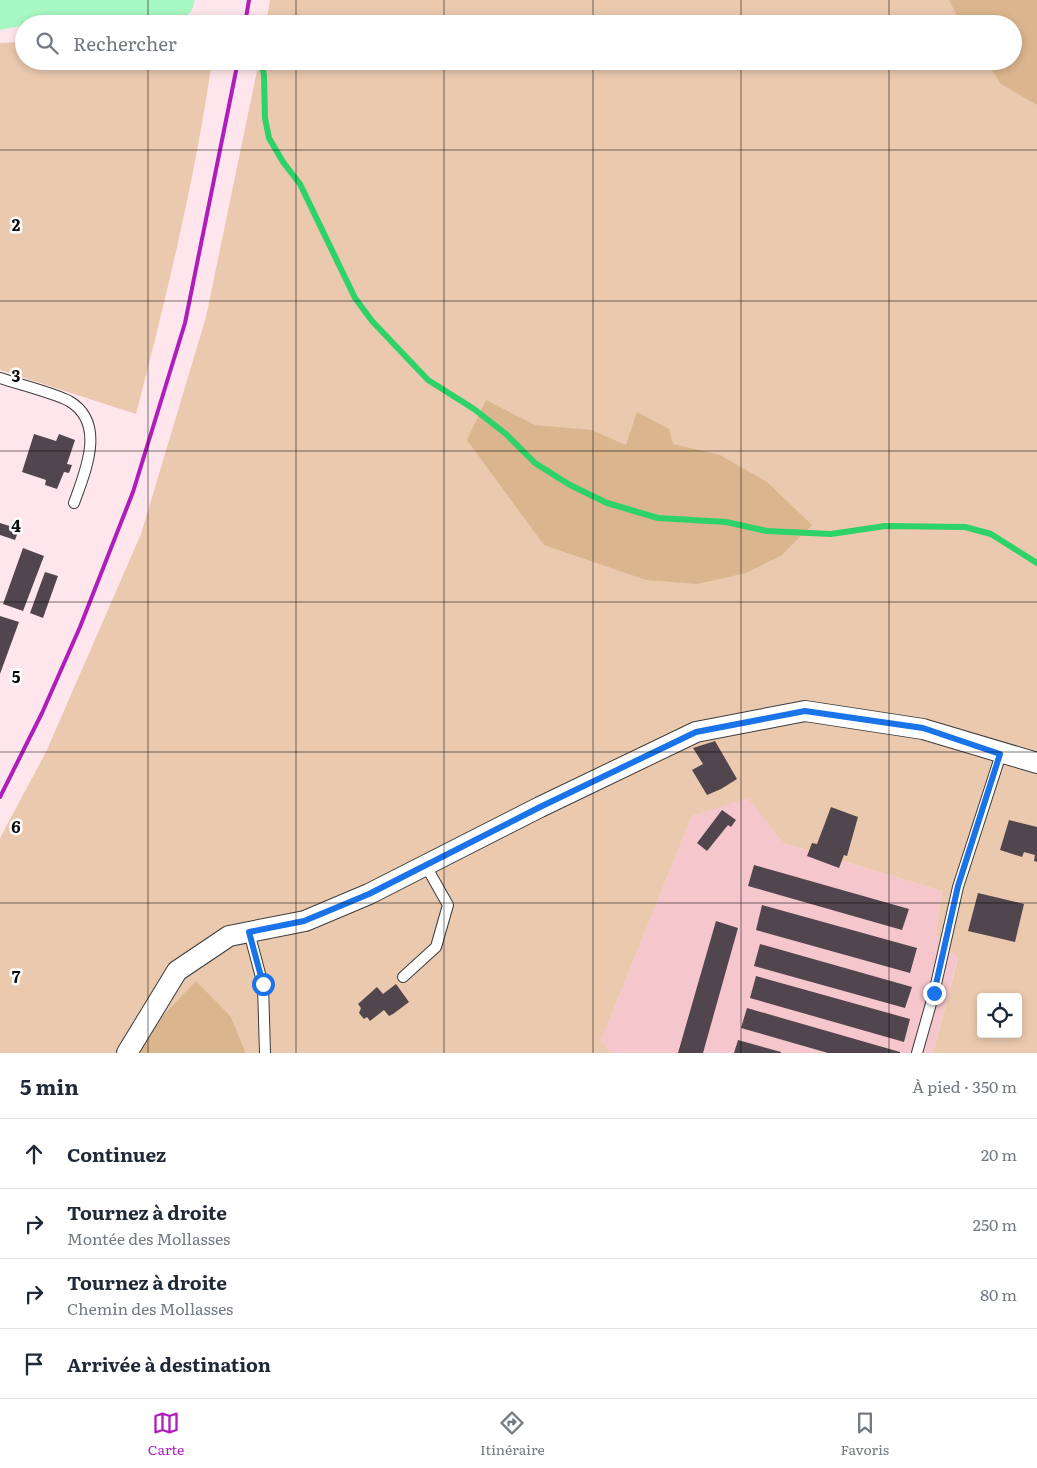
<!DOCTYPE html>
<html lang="fr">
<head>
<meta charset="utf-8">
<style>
	body { margin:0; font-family:Literata,serif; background:#f2f2f3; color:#1f2937 }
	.controls { position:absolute; right:15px; bottom:15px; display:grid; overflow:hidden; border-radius:5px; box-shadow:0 2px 8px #0003 }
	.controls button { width:45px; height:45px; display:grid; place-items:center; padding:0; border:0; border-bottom:1px solid #e0e1e3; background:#fff; color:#1f2937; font:25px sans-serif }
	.stop { position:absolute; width:15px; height:15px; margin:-11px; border:4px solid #1a73e8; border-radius:50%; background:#fff }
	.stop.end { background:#1a73e8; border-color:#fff; box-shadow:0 1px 5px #0008 }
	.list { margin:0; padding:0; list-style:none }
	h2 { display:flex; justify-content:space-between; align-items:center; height:65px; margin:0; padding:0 20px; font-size:21px }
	h2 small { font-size:16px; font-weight:400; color:#747a83 }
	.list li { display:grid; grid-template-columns:32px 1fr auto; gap:15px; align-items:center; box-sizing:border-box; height:70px; padding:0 20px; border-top:1px solid #e0e1e3 }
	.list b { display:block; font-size:19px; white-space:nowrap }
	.list p { margin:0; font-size:16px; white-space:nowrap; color:#747a83 }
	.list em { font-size:16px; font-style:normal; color:#747a83 }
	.icon { flex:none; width:28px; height:28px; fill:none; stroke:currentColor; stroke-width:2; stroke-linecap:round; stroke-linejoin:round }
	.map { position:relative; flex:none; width:1037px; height:1053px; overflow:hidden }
	.search { position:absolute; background:#fff; box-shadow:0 2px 8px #0003; left:15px; right:15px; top:15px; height:55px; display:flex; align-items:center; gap:12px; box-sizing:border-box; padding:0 18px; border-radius:28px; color:#747a83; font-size:19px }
	.sheet { height:345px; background:#fff }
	nav { display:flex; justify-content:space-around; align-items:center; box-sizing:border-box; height:70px; border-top:1px solid #e0e1e3; background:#fff; font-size:14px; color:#747a83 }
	nav a { display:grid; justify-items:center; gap:2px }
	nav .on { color:#af1ebd }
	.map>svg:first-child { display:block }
	.farmland { fill:#f5c6cc }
	.green { fill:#eac9af; fill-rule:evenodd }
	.forest { fill:#dbb58e }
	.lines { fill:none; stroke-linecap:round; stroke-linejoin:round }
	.stream { stroke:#2dd268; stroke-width:6 }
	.river { stroke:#a8f8c3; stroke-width:39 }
	.building { fill:#52464e }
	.service-casing { stroke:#3c3c3c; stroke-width:12 }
	.minor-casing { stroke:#3c3c3c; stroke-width:22 }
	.service { stroke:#fff; stroke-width:10 }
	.minor { stroke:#fff; stroke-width:20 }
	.rail { stroke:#af1ebd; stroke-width:4 }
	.route { stroke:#1a73e8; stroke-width:6 }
	.grid { fill:none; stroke:#090909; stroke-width:1; stroke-opacity:0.55 }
	.grid-label { font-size:16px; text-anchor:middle; font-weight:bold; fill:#090909; stroke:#fff; stroke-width:5; stroke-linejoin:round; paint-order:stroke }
</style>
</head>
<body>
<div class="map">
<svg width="1037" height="1053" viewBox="0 0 1037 1053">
	<rect width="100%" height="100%" fill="#ffe6ec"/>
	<path class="farmland" d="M 748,797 L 783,843 L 942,891 L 936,935 L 958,957 L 933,1053 L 611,1053 L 601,1041 L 692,816 Z"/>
	<path class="green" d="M 270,0 L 1037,0 L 1037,1053 L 933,1053 L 958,958 L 936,935 L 942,891 L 783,843 L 748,798 L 692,816 L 601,1041 L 611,1053 L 246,1053 L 231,1017 L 135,1053 L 0,1053 L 0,838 L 46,752 L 141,534 L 206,317 L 259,61 L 1013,61 L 1013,24 L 266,24 ZM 981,997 L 1018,997 L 1018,1034 L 981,1034 Z
		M 24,42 L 24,61 L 212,61 C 195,179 166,299 136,414 L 0,370 L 0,43 Z"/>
	<path class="forest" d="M 949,0 L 1037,0 L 1037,105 L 1001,84 L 986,61 L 1013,61 L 1013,24 L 961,24 Z
		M 486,400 L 535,425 L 591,430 L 626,445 L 637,412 L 669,429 L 673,444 L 720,455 L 767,482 L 812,525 L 782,555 L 746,573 L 697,584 L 646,580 L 544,545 L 467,440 Z
		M 196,981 L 231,1017 L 246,1053 L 135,1053 L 156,1023 Z"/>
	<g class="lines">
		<path class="stream" d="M 181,0 L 184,24
			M 254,64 L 263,69 L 264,76 L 265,118 L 269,138 L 283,162 L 300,184 L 355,298 L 372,321 L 428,380 L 474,409 L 506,434 L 535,463 L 570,485 L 607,503 L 658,518 L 726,522 L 767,531 L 831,534 L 885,526 L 965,527 L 991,534 L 1037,563"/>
		<path class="river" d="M 0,10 L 43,2 L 159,5 L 175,0"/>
	</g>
	<path class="building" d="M 34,434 L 56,441 L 59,434 L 75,440 L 67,464 L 72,465 L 69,473 L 64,472 L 57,489 L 45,485 L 46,480 L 22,472 Z
		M 0,523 L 19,529 L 15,540 L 0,535 Z
		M 23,548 L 44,556 L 23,611 L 3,604 Z
		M 45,572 L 58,576 L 43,618 L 30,613 Z
		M 0,616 L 19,622 L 0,674 Z
		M 715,741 L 737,779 L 721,789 L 707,795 L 692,770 L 703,764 L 693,748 Z
		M 831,807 L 858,817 L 847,856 L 844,855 L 839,868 L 807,856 L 812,843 L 817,844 Z
		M 722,810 L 736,820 L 731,827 L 728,825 L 707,851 L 697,843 Z
		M 1009,820 L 1037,827 L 1037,862 L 1034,861 L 1035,855 L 1024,852 L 1022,857 L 1000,850 Z
		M 754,865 L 909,909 L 902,930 L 748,886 Z
		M 978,893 L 1024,904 L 1015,942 L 968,931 Z
		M 762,905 L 917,948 L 910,973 L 756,930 Z
		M 716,921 L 738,928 L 703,1053 L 678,1053 Z
		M 760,944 L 912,987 L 905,1008 L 754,966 Z
		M 756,976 L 910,1019 L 904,1042 L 750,998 Z
		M 396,984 L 409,1002 L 393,1014 L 389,1016 L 384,1010 L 370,1021 L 367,1017 L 364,1019 L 359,1013 L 361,1008 L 358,1004 L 377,987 L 383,994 Z
		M 747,1008 L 900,1052 L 900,1053 L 828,1053 L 741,1028 Z
		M 738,1040 L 781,1052 L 781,1053 L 734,1053 Z"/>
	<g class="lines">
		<defs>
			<path id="service" d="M 0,378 C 18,384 54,393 69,401 C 107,423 85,472 74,503
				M 249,932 L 263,985 L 265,1053
				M 403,977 L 436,947 L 448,905 L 426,866
				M 917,1053 L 934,993 L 958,887 L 1001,754"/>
			<path id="minor" d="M 127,1053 L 177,971 L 229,936 L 305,921 L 369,894 L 540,807 L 696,732 L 805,711 L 923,729 L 1037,763"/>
		</defs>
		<use href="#service" class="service-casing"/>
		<use href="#minor" class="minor-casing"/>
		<use href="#service" class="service"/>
		<use href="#minor" class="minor"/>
		<path class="rail" d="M 245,24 L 249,0
			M 0,797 L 42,713 L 80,627 L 133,492 L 185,323 L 238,61"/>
	</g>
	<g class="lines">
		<path class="route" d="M 263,984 L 249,932 L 304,921 L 369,894 L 540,807 L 696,732 L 805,711 L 923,728 L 1000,754 L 958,886 L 934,993"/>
	</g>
	<path class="grid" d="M 148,0 L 148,24M 296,0 L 296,24M 444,0 L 444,24M 593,0 L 593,24M 741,0 L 741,24M 889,0 L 889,24M 148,61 L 148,1053M 296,61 L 296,1053M 444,61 L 444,1053M 593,61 L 593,1053M 741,61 L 741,1053M 889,61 L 889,1053M 0,150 L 1037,150M 0,301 L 1037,301M 0,451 L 1037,451M 0,602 L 1037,602M 0,752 L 1037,752M 0,903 L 1037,903"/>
	<g class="grid-label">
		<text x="16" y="231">2</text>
		<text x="16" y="382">3</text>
		<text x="16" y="532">4</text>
		<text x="16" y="683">5</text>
		<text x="16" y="833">6</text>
		<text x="16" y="983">7</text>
	</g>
</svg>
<div class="controls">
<button><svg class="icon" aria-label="locate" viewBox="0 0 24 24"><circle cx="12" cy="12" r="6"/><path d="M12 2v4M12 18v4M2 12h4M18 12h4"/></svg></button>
</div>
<div class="stop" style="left:263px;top:984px"></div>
<div class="stop end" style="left:934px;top:993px"></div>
<div class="search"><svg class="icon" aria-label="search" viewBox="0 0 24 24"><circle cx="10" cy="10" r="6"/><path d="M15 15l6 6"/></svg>Rechercher</div>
</div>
<section class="sheet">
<h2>5 min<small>À pied · 350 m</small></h2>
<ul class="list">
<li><svg class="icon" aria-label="ahead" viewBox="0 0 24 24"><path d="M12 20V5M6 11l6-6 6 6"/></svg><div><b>Continuez</b></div><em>20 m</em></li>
<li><svg class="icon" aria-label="right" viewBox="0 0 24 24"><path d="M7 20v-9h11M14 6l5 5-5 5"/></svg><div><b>Tournez à droite</b><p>Montée des Mollasses</p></div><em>250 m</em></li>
<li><svg class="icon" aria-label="right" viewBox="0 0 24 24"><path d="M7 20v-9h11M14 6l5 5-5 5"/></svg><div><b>Tournez à droite</b><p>Chemin des Mollasses</p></div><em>80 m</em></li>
<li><svg class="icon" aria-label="arrive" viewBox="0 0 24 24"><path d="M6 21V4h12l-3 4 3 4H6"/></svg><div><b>Arrivée à destination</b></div></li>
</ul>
</section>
<nav>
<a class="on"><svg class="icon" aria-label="map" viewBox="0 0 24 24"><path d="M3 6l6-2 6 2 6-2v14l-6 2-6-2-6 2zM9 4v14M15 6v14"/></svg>Carte</a>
<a><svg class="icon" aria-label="directions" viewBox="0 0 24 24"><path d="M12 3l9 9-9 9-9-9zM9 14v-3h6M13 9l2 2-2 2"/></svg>Itinéraire</a>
<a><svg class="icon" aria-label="saved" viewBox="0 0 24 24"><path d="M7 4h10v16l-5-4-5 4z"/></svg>Favoris</a>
</nav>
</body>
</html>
